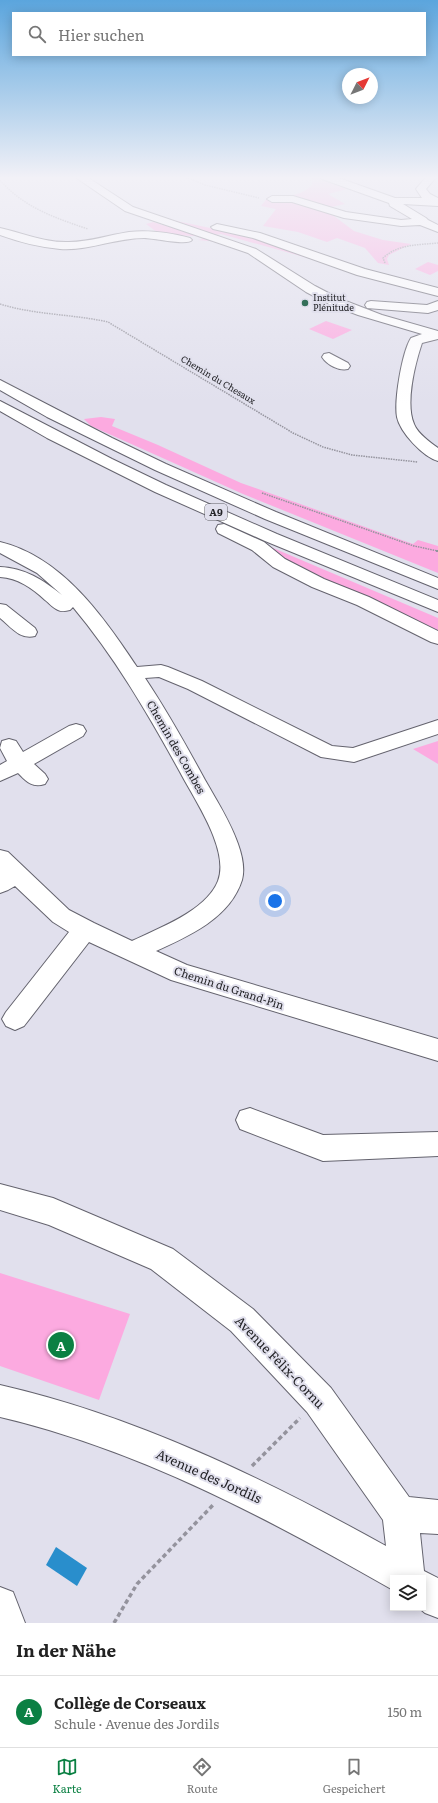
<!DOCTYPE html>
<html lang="de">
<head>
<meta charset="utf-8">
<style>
	body { margin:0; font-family:Literata,serif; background:#f6f6f6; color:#222 }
	.controls { position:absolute; right:12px; bottom:12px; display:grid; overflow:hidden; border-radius:0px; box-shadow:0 2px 10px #0003 }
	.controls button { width:36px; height:36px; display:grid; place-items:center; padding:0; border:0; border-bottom:1px solid #e0e0e0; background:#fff; color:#222; font:20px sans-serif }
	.compass { position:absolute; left:342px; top:68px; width:36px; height:36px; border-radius:50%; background:#fff; box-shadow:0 2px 10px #0003; rotate:48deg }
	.you { position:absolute; left:275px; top:901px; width:14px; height:14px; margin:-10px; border:3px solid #fff; border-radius:50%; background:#1a73e8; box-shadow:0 0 0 6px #1a73e833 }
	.badge { display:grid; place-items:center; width:26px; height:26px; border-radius:50%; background:#0b8043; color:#fff; font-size:13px; font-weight:700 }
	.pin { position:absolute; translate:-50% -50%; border:2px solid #fff; box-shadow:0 1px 4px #0006 }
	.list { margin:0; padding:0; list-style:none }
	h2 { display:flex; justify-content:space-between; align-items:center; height:52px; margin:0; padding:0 16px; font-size:17px }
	h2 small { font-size:13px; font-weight:400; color:#767676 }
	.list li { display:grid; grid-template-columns:26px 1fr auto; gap:12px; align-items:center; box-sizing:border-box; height:72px; padding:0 16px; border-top:1px solid #e0e0e0 }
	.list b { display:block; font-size:15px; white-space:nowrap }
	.list p { margin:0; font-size:13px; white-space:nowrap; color:#767676 }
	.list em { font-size:13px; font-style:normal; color:#767676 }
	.icon { flex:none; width:22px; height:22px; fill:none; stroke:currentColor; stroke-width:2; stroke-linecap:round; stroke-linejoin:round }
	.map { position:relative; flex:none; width:438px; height:1623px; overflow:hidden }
	.search { position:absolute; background:#fff; box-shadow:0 2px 10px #0003; left:12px; right:12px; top:12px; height:44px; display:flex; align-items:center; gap:10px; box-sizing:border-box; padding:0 14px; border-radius:0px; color:#767676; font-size:15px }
	.sheet { height:124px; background:#fff }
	nav { display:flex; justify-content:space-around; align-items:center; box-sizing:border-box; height:56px; border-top:1px solid #e0e0e0; background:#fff; font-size:11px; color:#767676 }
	nav a { display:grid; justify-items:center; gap:2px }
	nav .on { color:#0b8043 }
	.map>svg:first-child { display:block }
	.green { fill:#fcaae0 }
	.water { fill:#298ecc }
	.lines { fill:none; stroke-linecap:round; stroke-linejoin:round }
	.minor-casing { stroke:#64636e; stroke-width:2 }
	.highway-casing { stroke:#64636e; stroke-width:2 }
	.path-far2 { stroke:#94939d; stroke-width:1.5; stroke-dasharray:1.5 1; stroke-linecap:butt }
	.path-far1 { stroke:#94939d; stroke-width:2; stroke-dasharray:2.5 2; stroke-linecap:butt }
	.path { stroke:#94939d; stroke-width:3.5; stroke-dasharray:4.5 3; stroke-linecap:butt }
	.minor { fill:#fff; fill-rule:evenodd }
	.highway { fill:#fff; fill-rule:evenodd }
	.poi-dot { fill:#346f59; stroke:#e1e0ed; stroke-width:1.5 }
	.labels { text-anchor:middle; stroke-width:4; stroke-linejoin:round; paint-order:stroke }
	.far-poi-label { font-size:9px; fill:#242428; stroke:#e1e0ed; text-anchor:start }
	.far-street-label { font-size:9px; fill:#242428; stroke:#e1e0ed }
	.shield { fill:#e1e0ed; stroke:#5d5c63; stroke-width:1 }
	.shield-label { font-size:10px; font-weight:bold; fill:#242428 }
	.street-label { font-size:11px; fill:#242428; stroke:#e1e0ed }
	.near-street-label { font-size:13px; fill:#242428; stroke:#e1e0ed }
</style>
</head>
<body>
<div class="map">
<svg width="438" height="1623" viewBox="0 0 438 1623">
	<rect width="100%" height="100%" fill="#e1e0ed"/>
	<path class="green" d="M 312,178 L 325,178 L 351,188 L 328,194 L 345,204 L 331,207 L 330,213 L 354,231 L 383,240 L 411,244 L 389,255 L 387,259 L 389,265 L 378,263 L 365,248 L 337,238 L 327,242 L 298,232 L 263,226 L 276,209 L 261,206 L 268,197 C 285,195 299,198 312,185 Z
		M 167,219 L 244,235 L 326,263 L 221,234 C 211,238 178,223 167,219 Z
		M 153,222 L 220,242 L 198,240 L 203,239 L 196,236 L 161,235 L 146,224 Z
		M 428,262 L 438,265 L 438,271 L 430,275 L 415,269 Z
		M 326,321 L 352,330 L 333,339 L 309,329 Z
		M 101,417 L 115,419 L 112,426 L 158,445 L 241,483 L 413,544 L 418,540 L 438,546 L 438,573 L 243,494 L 91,426 L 84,419 Z
		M 266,545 L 438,618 L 438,636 L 287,562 Z
		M 438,741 L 438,764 L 413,749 Z
		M 0,1273 L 130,1314 L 99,1400 L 0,1366 Z"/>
	<path class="water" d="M 56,1547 L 87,1568 L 77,1586 L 46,1565 Z"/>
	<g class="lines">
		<defs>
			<path id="minor" d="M 75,177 L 87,177 L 133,207 L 256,249 L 315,286 L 338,298 L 382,315 L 438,331 L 438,339 L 422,343 C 415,364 405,403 414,424 C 418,434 430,442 438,448 L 438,461 C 423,457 400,432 397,417 C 394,401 402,352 411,338 L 422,334 L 358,315 L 329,304 L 306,292 L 248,253 L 125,211 Z
				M 321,177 L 336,177 L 395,198 L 422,198 L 416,189 L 426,177 L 436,177 L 426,189 L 430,194 L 438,198 L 438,206 L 403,204 L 426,218 L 428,220 L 438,225 L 438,232 L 420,225 L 401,226 L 344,218 L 292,202 L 272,202 L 267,199 L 272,196 L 293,196 L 346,212 L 401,220 L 412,219 L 390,206 L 389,203 L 322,179 Z
				M 217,224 L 260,233 L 365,269 L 438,288 L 438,296 L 357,275 L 253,238 L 213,229 L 211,227 Z
				M 0,228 C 23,233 44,243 69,242 C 89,242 109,235 129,232 C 149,230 171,233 190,238 L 192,240 C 188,246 154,238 144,238 C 116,238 88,251 60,249 C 39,247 19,242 0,235 Z
				M 371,301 L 427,305 L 438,301 L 438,310 L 428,313 L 367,308 L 365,305 L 367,302 Z
				M 329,353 L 348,363 L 350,366 L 348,369 C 339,371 327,365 322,357 L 324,354 Z
				M 224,524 L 264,542 L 285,559 L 324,579 L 369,597 L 438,631 L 438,644 L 431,642 L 357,605 L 312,587 L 273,567 L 252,550 L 218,533 L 216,529 L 218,525 Z
				M 0,542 C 62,557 104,617 137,667 L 161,665 L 168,667 L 202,681 L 332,746 L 353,748 L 438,720 L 438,734 L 354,762 L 321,757 L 188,689 L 159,677 L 145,678 C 167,711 186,745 205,780 C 217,801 230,821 238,844 C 242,855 245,869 242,880 C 230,918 189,936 156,951 L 187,965 L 438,1039 L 438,1061 L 171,980 L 89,942 L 24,1026 L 15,1030 L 6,1026 L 2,1019 L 6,1012 L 69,932 L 53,922 L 15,886 L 8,890 L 0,893 L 0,850 L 8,852 L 69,910 L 94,923 L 132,941 C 159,928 206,911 218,881 C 230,850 194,799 180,772 C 148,714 115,657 73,607 L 70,610 C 66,611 62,612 58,610 C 53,608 49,603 45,600 C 32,588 18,578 0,577 L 0,567 C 25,568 43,580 62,595 L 37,573 L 0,553 Z
				M 0,604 L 6,605 L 35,628 L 37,632 L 35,636 C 20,640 11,627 0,618 Z
				M 76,724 L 83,726 L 86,731 L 83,736 L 34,764 L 45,774 L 48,779 L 45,784 C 32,788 27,782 18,773 L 0,781 L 0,765 L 7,761 L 0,748 L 2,741 L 9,739 L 16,741 L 23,752 L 69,726 Z
				M 250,1108 L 323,1135 L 438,1132 L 438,1156 L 323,1161 L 240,1129 L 236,1120 L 240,1111 Z
				M 0,1184 L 53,1198 L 173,1249 L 253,1309 L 331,1388 L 409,1497 L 438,1500 L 438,1534 L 420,1533 L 424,1571 L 438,1578 L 438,1618 L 425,1613 L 419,1608 L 423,1608 L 423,1578 L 393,1578 L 393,1590 C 269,1519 140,1450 0,1417 L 0,1385 C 136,1416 265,1479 386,1546 L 383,1520 L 307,1412 L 231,1331 L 151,1269 L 49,1225 L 0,1210 Z
				M 0,1587 L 13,1592 L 25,1623 L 0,1623 Z"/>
			<path id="highway" d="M 0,380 L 112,438 L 166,464 L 276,512 L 438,578 L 438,589 L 265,519 L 155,470 L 47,417 L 0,390 Z
				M 0,401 L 112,459 L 166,485 L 277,534 L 438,600 L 438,612 L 265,541 L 155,492 L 47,438 L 0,411 Z"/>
		</defs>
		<use href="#minor" class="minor-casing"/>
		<use href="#highway" class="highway-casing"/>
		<path class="path-far2" d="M 186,177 L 205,185 L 259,198
			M 0,180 C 23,207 55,218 88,229
			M 385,263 L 383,258 C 398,244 418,245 438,243
			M 0,304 C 35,315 72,314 108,322 L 293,433 L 323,447 L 352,455 L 418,462
			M 262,493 L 414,546 L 438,551"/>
		<path class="path-far1" d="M 436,551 L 438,551"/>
		<path class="path" d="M 252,1466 L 300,1418
			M 114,1623 L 137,1584 L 213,1505"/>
		<use href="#minor" class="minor"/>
		<use href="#highway" class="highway"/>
	</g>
	<linearGradient id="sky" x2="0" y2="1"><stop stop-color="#5ba5dd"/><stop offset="0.44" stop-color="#f2f1f7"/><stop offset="1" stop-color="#f2f1f7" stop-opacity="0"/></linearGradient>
	<rect width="438" height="404" fill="url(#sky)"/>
	<circle class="poi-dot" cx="305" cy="303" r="4"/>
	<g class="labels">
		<g class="far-poi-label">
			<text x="313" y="301">Institut<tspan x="313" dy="10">Plénitude</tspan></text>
		</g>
		<g class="far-street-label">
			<text transform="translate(218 380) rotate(31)" y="3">Chemin du Chesaux</text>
		</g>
		<rect class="shield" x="205" y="504" width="22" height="16" rx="3"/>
		<g class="shield-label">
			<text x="216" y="516">A9</text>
		</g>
		<g class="street-label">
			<text transform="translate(176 747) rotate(60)" y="4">Chemin des Combes</text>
			<text transform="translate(229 988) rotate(18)" y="4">Chemin du Grand-Pin</text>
		</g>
		<g class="near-street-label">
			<text transform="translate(280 1362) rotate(46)" y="5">Avenue Félix-Cornu</text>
			<text transform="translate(209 1476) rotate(24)" y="5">Avenue des Jordils</text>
		</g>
	</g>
</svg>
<div class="controls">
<button><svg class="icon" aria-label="layers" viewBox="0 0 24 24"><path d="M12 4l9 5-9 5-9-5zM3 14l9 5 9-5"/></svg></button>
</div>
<svg class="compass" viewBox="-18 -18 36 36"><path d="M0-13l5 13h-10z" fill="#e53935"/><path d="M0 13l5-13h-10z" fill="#767676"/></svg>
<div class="you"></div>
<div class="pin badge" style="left:61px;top:1345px">A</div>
<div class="search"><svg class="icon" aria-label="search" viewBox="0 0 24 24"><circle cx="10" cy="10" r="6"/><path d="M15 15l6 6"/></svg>Hier suchen</div>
</div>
<section class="sheet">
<h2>In der Nähe<small></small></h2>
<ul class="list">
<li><span class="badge">A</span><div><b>Collège de Corseaux</b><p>Schule · Avenue des Jordils</p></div><em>150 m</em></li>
</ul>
</section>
<nav>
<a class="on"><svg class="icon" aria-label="map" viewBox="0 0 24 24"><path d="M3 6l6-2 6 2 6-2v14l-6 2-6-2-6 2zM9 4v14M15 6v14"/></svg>Karte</a>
<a><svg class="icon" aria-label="directions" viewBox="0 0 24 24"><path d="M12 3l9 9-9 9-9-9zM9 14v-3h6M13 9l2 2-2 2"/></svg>Route</a>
<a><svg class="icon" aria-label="saved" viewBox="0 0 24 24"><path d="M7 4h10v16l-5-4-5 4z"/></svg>Gespeichert</a>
</nav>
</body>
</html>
